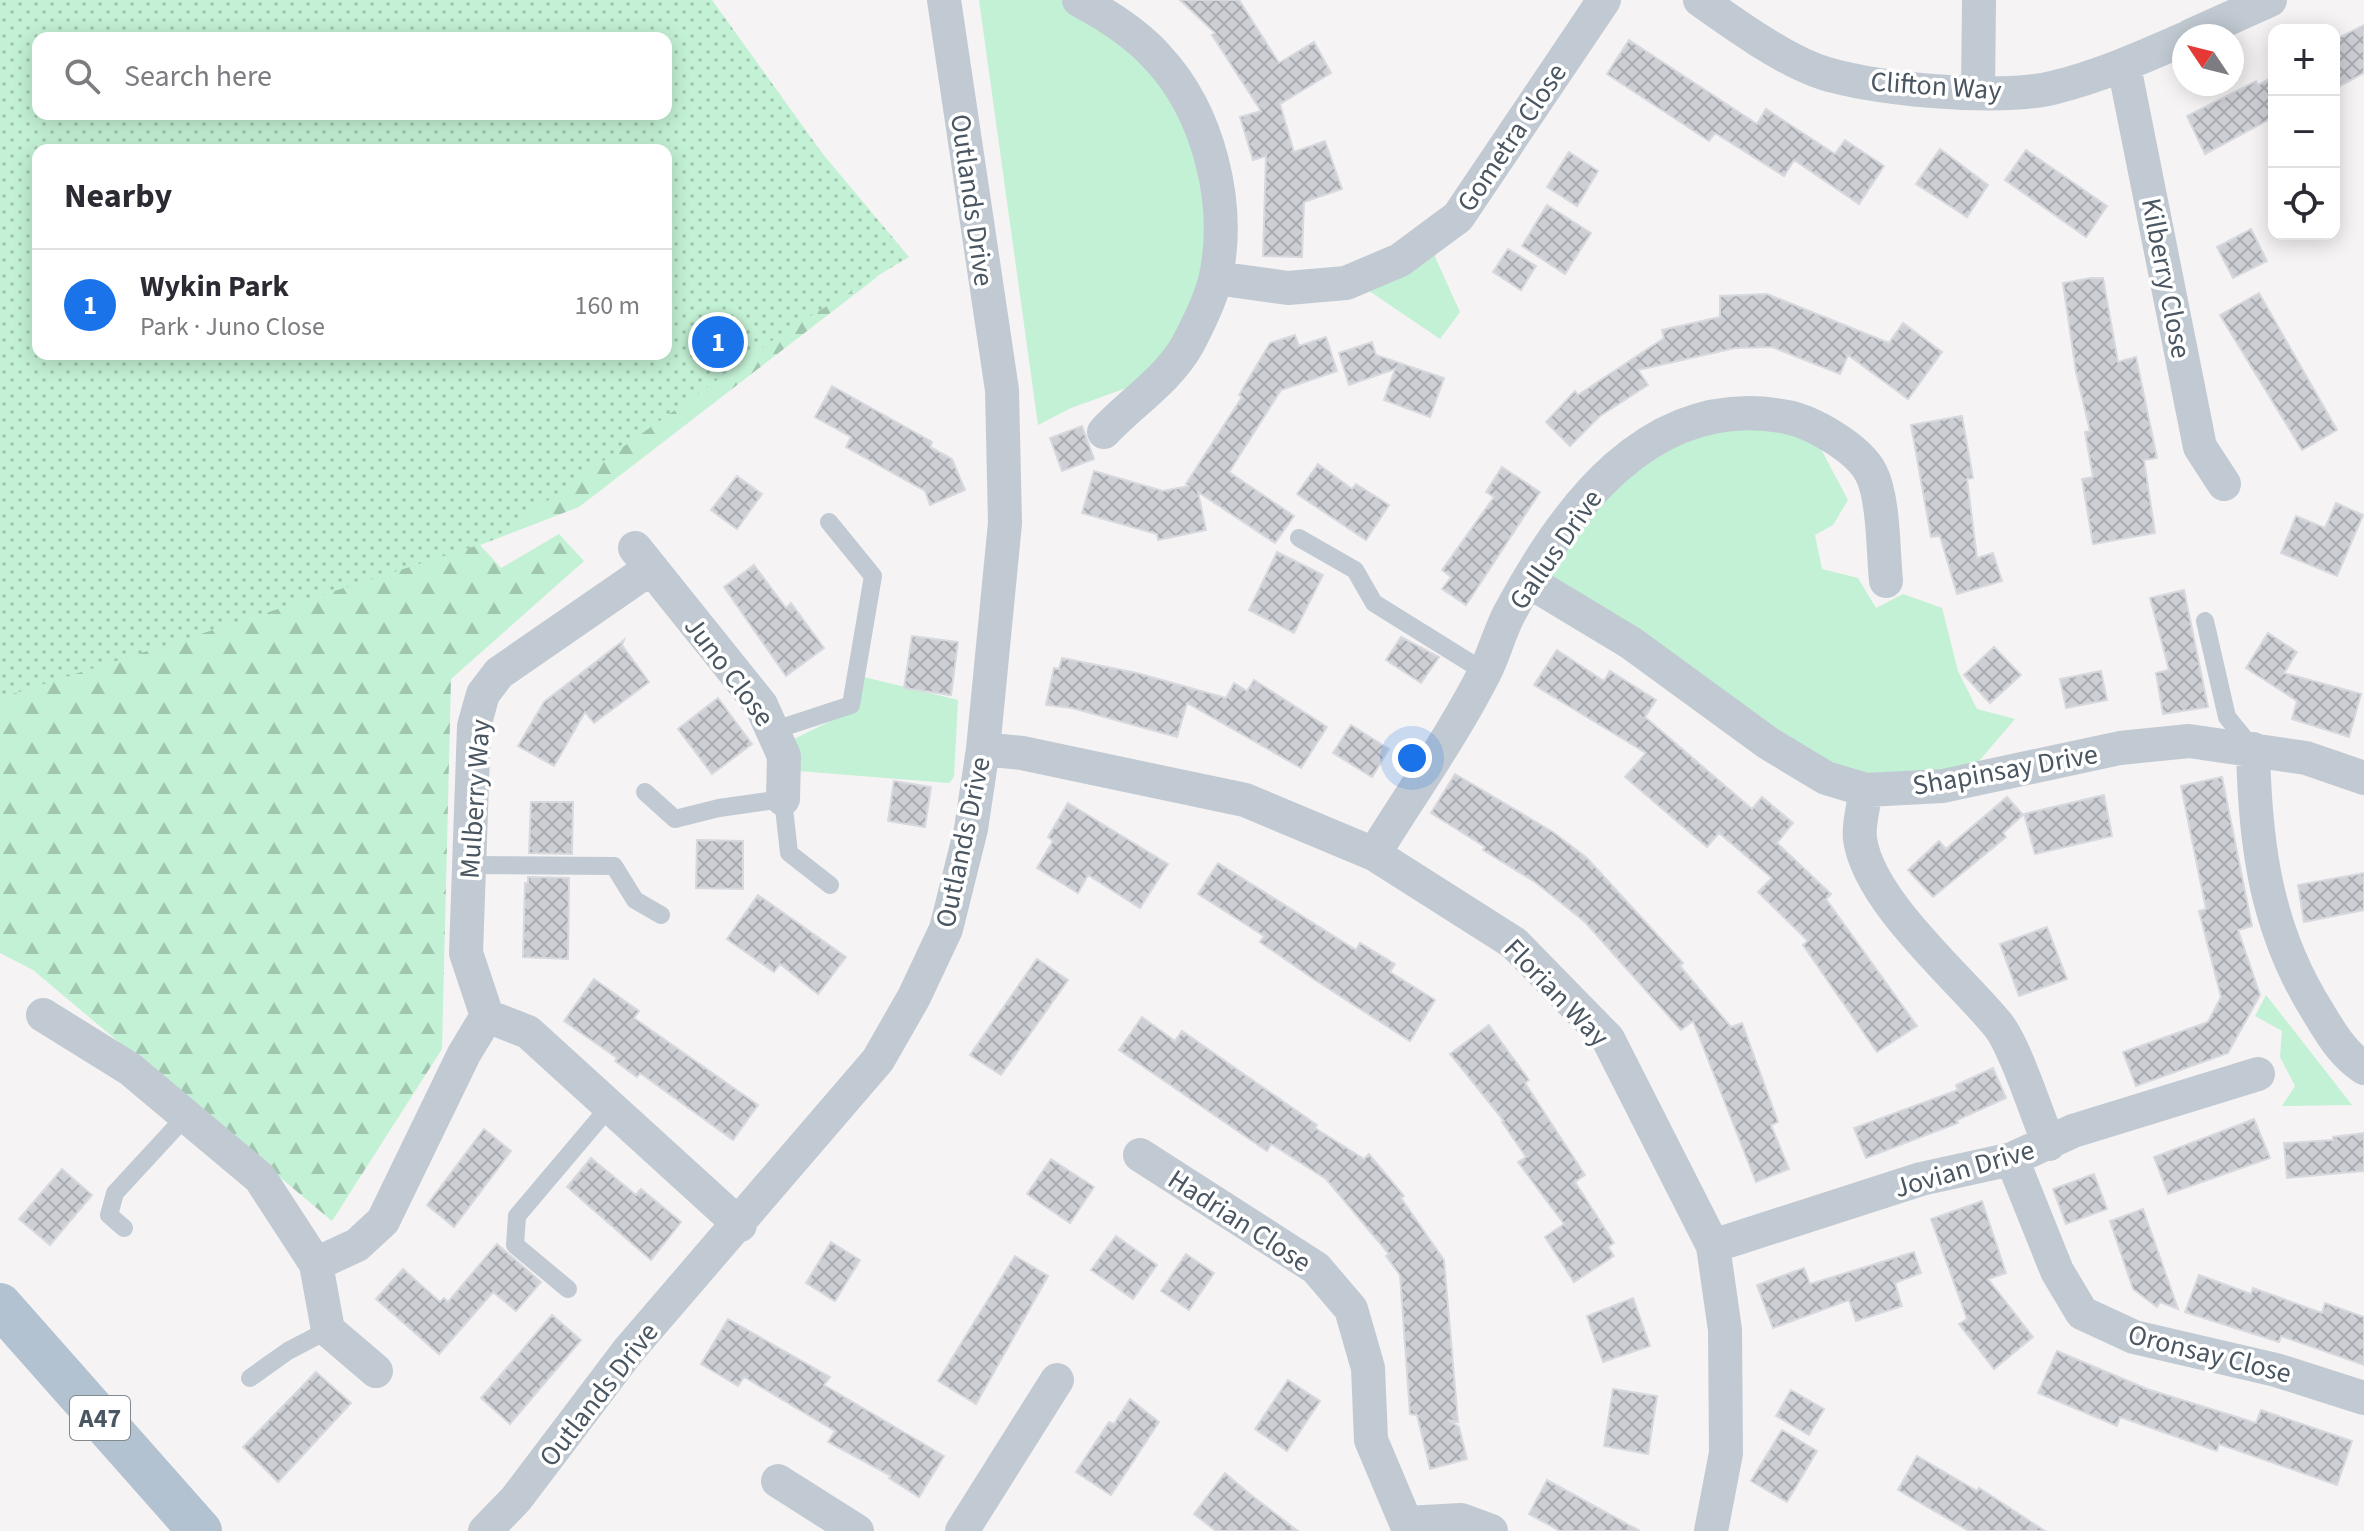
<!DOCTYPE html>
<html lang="en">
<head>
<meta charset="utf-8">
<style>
	body { margin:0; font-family:"Source Sans 3",sans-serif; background:#f7f7f7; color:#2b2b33 }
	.controls { position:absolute; right:24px; top:24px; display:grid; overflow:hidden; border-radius:16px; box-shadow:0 4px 20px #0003 }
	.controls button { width:72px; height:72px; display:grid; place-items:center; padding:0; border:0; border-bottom:2px solid #e1e1e2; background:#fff; color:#2b2b33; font:40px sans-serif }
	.compass { position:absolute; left:2172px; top:24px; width:72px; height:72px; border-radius:50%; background:#fff; box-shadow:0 4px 20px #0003; rotate:305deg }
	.you { position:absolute; left:1412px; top:758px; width:28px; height:28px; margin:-20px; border:6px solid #fff; border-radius:50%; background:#1a73e8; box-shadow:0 0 0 12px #1a73e833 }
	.badge { display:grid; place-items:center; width:52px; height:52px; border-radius:50%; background:#1a73e8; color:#fff; font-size:26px; font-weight:700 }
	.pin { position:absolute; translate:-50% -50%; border:4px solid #fff; box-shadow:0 2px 8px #0006 }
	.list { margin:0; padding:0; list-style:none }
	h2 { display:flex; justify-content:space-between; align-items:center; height:104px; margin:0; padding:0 32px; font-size:34px }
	h2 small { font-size:26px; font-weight:400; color:#7c7c81 }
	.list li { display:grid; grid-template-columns:52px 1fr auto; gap:24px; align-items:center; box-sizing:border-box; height:112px; padding:0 32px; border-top:2px solid #e1e1e2 }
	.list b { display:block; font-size:30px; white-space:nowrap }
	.list p { margin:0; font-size:26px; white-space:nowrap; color:#7c7c81 }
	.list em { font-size:26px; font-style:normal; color:#7c7c81 }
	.icon { flex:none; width:44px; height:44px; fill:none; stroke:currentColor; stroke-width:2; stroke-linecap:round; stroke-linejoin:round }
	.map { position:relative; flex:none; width:2364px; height:1531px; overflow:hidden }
	.search { position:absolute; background:#fff; box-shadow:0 4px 20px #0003; left:32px; top:32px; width:640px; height:88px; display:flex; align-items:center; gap:20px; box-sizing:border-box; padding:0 28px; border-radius:16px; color:#7c7c81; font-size:30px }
	.panel { position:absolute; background:#fff; box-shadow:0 4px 20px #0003; left:32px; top:144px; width:640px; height:216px; border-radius:16px }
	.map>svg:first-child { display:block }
	.green { fill:#c3f1d5 }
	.forest { fill:url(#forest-firs) }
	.park { fill:url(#park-dots); fill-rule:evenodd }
	.building { fill:url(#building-cross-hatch); stroke:#d7d9de; stroke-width:2 }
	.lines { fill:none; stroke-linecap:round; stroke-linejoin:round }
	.service { stroke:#c1cad2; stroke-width:18 }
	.minor { stroke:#c1cad2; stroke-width:34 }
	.primary { stroke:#b3c2d1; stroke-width:44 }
	.labels { text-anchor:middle; stroke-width:7; stroke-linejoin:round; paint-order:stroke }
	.shield { fill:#fff; stroke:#808990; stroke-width:2 }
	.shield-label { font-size:26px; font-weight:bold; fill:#4a5661 }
	.street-label { font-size:28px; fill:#4a5661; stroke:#fff }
</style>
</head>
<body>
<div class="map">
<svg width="2364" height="1531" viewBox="0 0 2364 1531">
	<defs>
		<pattern id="forest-firs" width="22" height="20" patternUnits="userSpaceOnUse" patternTransform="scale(2)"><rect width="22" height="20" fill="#c3f1d5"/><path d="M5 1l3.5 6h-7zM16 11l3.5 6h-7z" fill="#a0c6b0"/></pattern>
		<pattern id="park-dots" width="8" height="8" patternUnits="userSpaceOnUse" patternTransform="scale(2)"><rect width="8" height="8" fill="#c3f1d5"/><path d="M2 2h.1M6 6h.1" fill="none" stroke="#a0c6b0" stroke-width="1.8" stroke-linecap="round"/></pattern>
		<pattern id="building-cross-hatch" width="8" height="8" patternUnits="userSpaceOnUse" patternTransform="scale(2)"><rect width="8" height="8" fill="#cdcfd5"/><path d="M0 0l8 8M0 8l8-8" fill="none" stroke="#a8abb0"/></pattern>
	</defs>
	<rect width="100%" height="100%" fill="#f5f3f3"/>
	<path class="green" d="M 979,0 L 1065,0 L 1184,94 L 1216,278 L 1168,373 L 1071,408 L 1038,425 Z
		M 1427,239 L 1460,312 L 1440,339 L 1353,280 Z
		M 1703,420 L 1806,421 L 1848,500 L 1833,525 L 1815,535 L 1822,569 L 1858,578 L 1876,608 L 1903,594 L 1942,608 L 1958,671 L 1977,709 L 2015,719 L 1961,782 L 1866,790 L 1530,582 L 1632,451 Z
		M 856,675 L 958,700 L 954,777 L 949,783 L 798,771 L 788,742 L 855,709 Z
		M 2266,995 L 2352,1105 L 2282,1106 L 2295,1086 L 2280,1057 L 2282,1031 L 2255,1016 Z"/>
	<path class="forest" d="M 710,0 L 877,277 L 579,507 L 480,545 L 501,568 L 559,534 L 584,561 L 451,679 L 442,1049 L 332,1221 L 33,970 L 0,953 L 0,610 L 666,354 L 666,38 Z"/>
	<path class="park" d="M 0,0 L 712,0 L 822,153 L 909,257 L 787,330 L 491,541 L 0,698 ZM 38,38 L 666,38 L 666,114 L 38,114 ZM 38,150 L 666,150 L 666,354 L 38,354 Z"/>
	<path class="building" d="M 1180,0 L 1239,0 L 1279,63 L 1314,42 L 1331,73 L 1280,104 L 1294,152 L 1325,141 L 1342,189 L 1304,202 L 1302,257 L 1263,256 L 1266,156 L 1253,160 L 1240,117 L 1261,111 L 1212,35 L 1215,33 Z
		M 2364,25 L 2364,73 L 2334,89 L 2334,40 Z
		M 1629,40 L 1757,124 L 1766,109 L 1835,154 L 1845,140 L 1884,166 L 1859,204 L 1794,160 L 1784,176 L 1715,133 L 1709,141 L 1607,74 Z
		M 2274,76 L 2274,117 L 2205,154 L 2187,116 L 2256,81 L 2258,85 Z
		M 1940,149 L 1988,185 L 1967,217 L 1916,184 Z
		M 2026,150 L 2107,206 L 2086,237 L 2005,180 Z
		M 1569,152 L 1598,171 L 1577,206 L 1547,187 Z
		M 1547,205 L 1591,233 L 1565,274 L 1522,246 Z
		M 2251,229 L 2267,261 L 2233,278 L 2217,247 Z
		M 1508,249 L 1536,266 L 1521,290 L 1493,272 Z
		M 2091,278 L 2103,278 L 2118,362 L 2136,357 L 2157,458 L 2144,460 L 2155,533 L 2093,544 L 2082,479 L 2093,477 L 2085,432 L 2090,431 L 2076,372 L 2063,283 Z
		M 2259,293 L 2337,430 L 2302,450 L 2220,315 Z
		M 1767,294 L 1889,343 L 1903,323 L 1942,352 L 1908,399 L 1848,355 L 1840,374 L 1772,347 L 1735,348 L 1638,370 L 1648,385 L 1600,416 L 1570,446 L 1546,422 L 1575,391 L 1578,395 L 1664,338 L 1662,330 L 1720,317 L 1720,296 Z
		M 1295,335 L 1299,346 L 1326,337 L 1337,371 L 1281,390 L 1229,472 L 1294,516 L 1275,543 L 1198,492 L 1206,530 L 1158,540 L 1157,534 L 1082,513 L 1094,471 L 1163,491 L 1189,486 L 1186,484 L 1242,397 L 1239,395 L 1270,343 Z
		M 1372,342 L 1376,355 L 1444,378 L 1430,417 L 1384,400 L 1395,369 L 1349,385 L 1339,353 Z
		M 832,386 L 932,442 L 930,447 L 952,459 L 965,490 L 930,505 L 925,491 L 846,447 L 851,437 L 815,417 Z
		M 1962,416 L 1973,478 L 1967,479 L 1977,558 L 1993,553 L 2002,581 L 1957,594 L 1940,536 L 1931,537 L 1911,425 Z
		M 1082,426 L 1094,459 L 1062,471 L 1050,438 Z
		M 1318,464 L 1352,489 L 1356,484 L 1389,505 L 1366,540 L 1297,494 Z
		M 1502,467 L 1540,492 L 1466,605 L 1442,589 L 1451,577 L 1442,570 L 1494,497 L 1486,492 Z
		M 737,476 L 762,494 L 737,529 L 711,510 Z
		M 2336,503 L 2363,515 L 2337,576 L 2281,553 L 2296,516 L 2325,528 Z
		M 1277,552 L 1323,575 L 1294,633 L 1249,610 Z
		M 754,565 L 786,608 L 791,603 L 824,648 L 786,676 L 724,587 Z
		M 2184,590 L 2208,707 L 2163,714 L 2156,673 L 2169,670 L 2150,598 Z
		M 2268,633 L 2297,652 L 2284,673 L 2361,694 L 2349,737 L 2292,719 L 2297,701 L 2246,668 Z
		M 912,636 L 958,642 L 951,695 L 904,688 Z
		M 1401,637 L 1439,657 L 1421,683 L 1386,660 Z
		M 624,640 L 622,645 L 649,682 L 594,723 L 585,712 L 554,766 L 518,746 L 544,702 Z
		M 1994,647 L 2021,675 L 1990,703 L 1964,675 Z
		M 1557,650 L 1604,681 L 1610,671 L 1656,700 L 1645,717 L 1752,809 L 1762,797 L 1793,823 L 1777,843 L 1831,894 L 1826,899 L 1917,1026 L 1877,1052 L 1803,945 L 1808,941 L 1758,892 L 1772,878 L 1719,833 L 1707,847 L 1625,777 L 1646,753 L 1534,685 Z
		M 1062,658 L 1137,673 L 1226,698 L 1234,683 L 1247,691 L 1254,680 L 1327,727 L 1301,768 L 1187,703 L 1177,737 L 1072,708 L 1046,705 L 1054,668 L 1059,669 Z
		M 2101,671 L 2107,700 L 2066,708 L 2060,679 Z
		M 718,698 L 752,744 L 712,774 L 678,729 Z
		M 1351,725 L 1389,749 L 1372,777 L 1333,753 Z
		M 1455,774 L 1553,832 L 1587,858 L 1683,963 L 1680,966 L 1731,1027 L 1742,1023 L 1778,1122 L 1771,1125 L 1789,1169 L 1756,1182 L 1693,1021 L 1681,1030 L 1585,922 L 1535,882 L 1483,850 L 1485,847 L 1431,813 Z
		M 2222,777 L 2252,926 L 2238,930 L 2260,995 L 2228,1053 L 2136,1086 L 2123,1052 L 2208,1022 L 2221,997 L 2199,911 L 2206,909 L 2181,786 Z
		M 894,781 L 931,787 L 925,827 L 888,821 Z
		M 2104,795 L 2112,836 L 2035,854 L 2024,814 Z
		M 2007,797 L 2023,815 L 2003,833 L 2006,837 L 1933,897 L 1908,870 L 1939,841 L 1946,849 Z
		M 531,802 L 573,802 L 572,854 L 529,853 Z
		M 1068,803 L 1168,864 L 1140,908 L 1088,875 L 1078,893 L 1037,868 L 1053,841 L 1048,837 Z
		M 697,840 L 743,841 L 743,889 L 696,888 Z
		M 1218,863 L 1356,950 L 1360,943 L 1395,964 L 1390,972 L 1435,1000 L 1410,1041 L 1315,980 L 1260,942 L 1264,936 L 1198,894 Z
		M 2364,873 L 2364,910 L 2304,922 L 2298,885 Z
		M 528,877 L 569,878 L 568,959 L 523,957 L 525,883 L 528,883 Z
		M 758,895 L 846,957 L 818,994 L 780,964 L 774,972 L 727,939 Z
		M 2047,927 L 2067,979 L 2019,996 L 2000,944 Z
		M 1037,959 L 1068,980 L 1001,1075 L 970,1055 Z
		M 594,979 L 639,1011 L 634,1018 L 758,1105 L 733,1140 L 640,1073 L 637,1077 L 615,1061 L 617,1058 L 564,1021 Z
		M 1142,1017 L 1175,1041 L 1182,1031 L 1317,1125 L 1315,1128 L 1364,1159 L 1369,1154 L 1404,1196 L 1401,1198 L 1444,1260 L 1458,1422 L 1448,1420 L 1459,1427 L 1467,1459 L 1430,1469 L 1417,1415 L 1410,1414 L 1400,1275 L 1386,1256 L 1389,1254 L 1326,1179 L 1271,1144 L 1267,1151 L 1119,1050 Z
		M 1489,1025 L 1529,1080 L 1525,1083 L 1585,1175 L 1575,1182 L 1614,1243 L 1608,1247 L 1614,1256 L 1574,1282 L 1545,1237 L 1564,1224 L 1518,1162 L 1526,1157 L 1502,1122 L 1504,1121 L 1450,1054 Z
		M 1993,1068 L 2006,1098 L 1957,1120 L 1958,1123 L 1866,1158 L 1854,1128 L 1958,1090 L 1956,1085 Z
		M 2254,1119 L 2270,1158 L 2168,1194 L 2154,1157 Z
		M 484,1129 L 511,1151 L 454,1227 L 427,1205 Z
		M 2364,1133 L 2364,1171 L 2287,1178 L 2284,1143 L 2333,1140 L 2333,1137 Z
		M 591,1158 L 636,1195 L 641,1189 L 681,1222 L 651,1260 L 567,1187 Z
		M 1051,1159 L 1094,1187 L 1070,1223 L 1027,1194 Z
		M 62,1169 L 92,1195 L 50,1245 L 19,1219 Z
		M 2094,1174 L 2107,1209 L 2066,1224 L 2053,1189 Z
		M 1982,1201 L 2006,1273 L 1988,1279 L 2033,1337 L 1994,1369 L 1959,1324 L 1967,1319 L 1931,1219 Z
		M 2143,1209 L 2178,1309 L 2160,1302 L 2157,1307 L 2133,1289 L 2110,1221 Z
		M 1116,1236 L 1157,1265 L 1133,1299 L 1091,1270 Z
		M 831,1242 L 860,1260 L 835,1301 L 806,1283 Z
		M 497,1244 L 541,1282 L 516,1311 L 493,1292 L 439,1354 L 376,1299 L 403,1269 L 440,1302 L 444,1298 L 448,1302 Z
		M 1914,1252 L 1921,1273 L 1895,1283 L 1902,1306 L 1856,1321 L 1849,1300 L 1773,1328 L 1757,1285 L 1804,1268 L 1810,1284 Z
		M 1186,1254 L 1214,1273 L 1189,1310 L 1161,1291 Z
		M 1015,1256 L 1048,1276 L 976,1404 L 938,1381 Z
		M 2199,1275 L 2251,1294 L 2253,1288 L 2322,1313 L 2325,1303 L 2364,1317 L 2364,1365 L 2281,1336 L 2279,1342 L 2185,1312 Z
		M 1633,1298 L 1650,1346 L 1603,1362 L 1587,1316 Z
		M 552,1315 L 581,1340 L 510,1424 L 481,1398 Z
		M 728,1319 L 830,1377 L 824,1385 L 944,1456 L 919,1497 L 889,1478 L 891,1476 L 828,1442 L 835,1431 L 744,1377 L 738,1386 L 701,1364 Z
		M 2057,1351 L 2147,1389 L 2256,1423 L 2261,1410 L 2352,1441 L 2337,1485 L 2219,1444 L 2217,1451 L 2120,1417 L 2117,1426 L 2038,1393 Z
		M 316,1372 L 351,1403 L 278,1482 L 243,1447 Z
		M 1288,1380 L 1320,1401 L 1287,1451 L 1255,1429 Z
		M 1613,1389 L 1657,1396 L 1648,1454 L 1604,1446 Z
		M 1791,1390 L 1824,1409 L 1809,1435 L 1776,1416 Z
		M 1130,1399 L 1159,1422 L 1111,1495 L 1076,1472 L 1109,1422 L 1114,1424 Z
		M 1782,1430 L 1817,1451 L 1787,1502 L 1751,1481 Z
		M 1917,1456 L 1977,1491 L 1979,1488 L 2045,1531 L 1969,1531 L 1898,1490 Z
		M 1225,1473 L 1251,1495 L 1298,1531 L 1216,1531 L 1194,1514 Z
		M 1547,1480 L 1640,1531 L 1560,1531 L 1529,1514 Z"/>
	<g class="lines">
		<path class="service" d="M 1299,538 L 1355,570 L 1374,603 L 1485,672
			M 2205,621 L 2227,717 L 2253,749
			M 775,730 L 851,705 L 873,576 L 829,522
			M 645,792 L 675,819 L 719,808 L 783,799 L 789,853 L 830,885
			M 469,865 L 614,866 L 635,900 L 661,915
			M 124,1228 L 109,1215 L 115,1193 L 187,1115
			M 568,1289 L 515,1245 L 517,1216 L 610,1106
			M 250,1378 L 288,1351 L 328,1330"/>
		<path class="minor" d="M 1079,0 C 1105,14 1138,35 1158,58 C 1209,113 1231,203 1216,276 C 1212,297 1198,325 1188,344 C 1168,380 1132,402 1104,432
			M 1700,0 C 1731,22 1780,57 1815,70 C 1863,89 2002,101 2052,88 C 2098,77 2141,58 2184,39
			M 2190,36 L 2270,0
			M 2124,66 L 2200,447 L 2224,484
			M 1978,93 L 1979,0
			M 1216,278 L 1288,288 L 1346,283 L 1400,260 L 1458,217 L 1604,0
			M 635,548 L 761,705 L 784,756 L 783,799
			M 1530,582 L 1631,643 L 1768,743 L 1826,778 L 1866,790 L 1943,786 L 2120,748 L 2189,741 L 2306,758 L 2364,778
			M 983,749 L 1022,753 L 1245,800 L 1374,854 L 1514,943 L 1608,1039 L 1713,1246 L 1725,1330 L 1726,1453 L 1711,1531
			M 2253,749 C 2255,846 2266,929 2318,1012 C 2332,1035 2342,1053 2364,1068
			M 1866,790 C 1864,805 1858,824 1860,839 C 1869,902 1958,976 1998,1025 C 2015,1046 2037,1115 2049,1144
			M 1374,854 C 1411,794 1453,735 1485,672 C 1494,654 1499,634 1508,616 C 1564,510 1650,390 1787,417 C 1813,422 1859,449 1871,473 C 1884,498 1883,552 1886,581
			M 43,1015 L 130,1069 L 260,1178 L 316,1264 L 328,1330 L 376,1371
			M 487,1016 L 528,1032 L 740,1225
			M 1140,1155 L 1316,1268 L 1351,1309 L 1368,1368 L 1371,1440 L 1406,1523 L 1461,1520 L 1491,1531
			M 2012,1159 L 2057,1271 L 2082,1313 L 2134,1337 L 2276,1370 L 2364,1398
			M 1713,1246 L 1921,1179 L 2012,1159 L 2073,1131 L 2258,1074
			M 316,1264 L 357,1245 L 383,1221 L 464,1054 L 487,1016 L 466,953 L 474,726 L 483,694 L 499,673 L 651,568
			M 778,1481 L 857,1531
			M 485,1531 L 516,1499 L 628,1351 L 878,1060 L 914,997 L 946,929 L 971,829 L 983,749 L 1005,523 L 1002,390 L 944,0
			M 962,1531 L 1057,1380"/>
		<path class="primary" d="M 0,1305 L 200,1531"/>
	</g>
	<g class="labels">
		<rect class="shield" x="70" y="1396" width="60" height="44" rx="6"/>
		<g class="shield-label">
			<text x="100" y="1427">A47</text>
		</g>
		<g class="street-label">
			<text transform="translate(1936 85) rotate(4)" y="10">Clifton Way</text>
			<text transform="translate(1511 137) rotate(-56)" y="10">Gometra Close</text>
			<text transform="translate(973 200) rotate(82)" y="10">Outlands Drive</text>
			<text transform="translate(2167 278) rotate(79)" y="10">Kilberry Close</text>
			<text transform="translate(1555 549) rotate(-55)" y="10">Gallus Drive</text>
			<text transform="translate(730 671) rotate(53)" y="10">Juno Close</text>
			<text transform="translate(2005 769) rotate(-10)" y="10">Shapinsay Drive</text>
			<text transform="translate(474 799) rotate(-86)" y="10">Mulberry Way</text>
			<text transform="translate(962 842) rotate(-78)" y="10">Outlands Drive</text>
			<text transform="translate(1557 992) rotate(46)" y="10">Florian Way</text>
			<text transform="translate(1964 1168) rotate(-16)" y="10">Jovian Drive</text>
			<text transform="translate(1240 1220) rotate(33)" y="10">Hadrian Close</text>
			<text transform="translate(2210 1353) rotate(14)" y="10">Oronsay Close</text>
			<text transform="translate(598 1394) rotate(-52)" y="10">Outlands Drive</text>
		</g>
	</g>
</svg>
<div class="controls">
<button>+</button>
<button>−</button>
<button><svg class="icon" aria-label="locate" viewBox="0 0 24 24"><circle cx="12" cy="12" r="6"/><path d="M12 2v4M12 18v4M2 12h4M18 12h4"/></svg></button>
</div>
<svg class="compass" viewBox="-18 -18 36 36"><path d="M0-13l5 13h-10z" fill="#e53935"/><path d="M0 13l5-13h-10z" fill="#7c7c81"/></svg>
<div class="you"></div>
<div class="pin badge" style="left:718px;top:342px">1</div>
<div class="search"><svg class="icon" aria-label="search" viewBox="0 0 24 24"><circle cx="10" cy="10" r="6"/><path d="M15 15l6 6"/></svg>Search here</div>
<section class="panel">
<h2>Nearby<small></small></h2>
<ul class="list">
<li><span class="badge">1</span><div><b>Wykin Park</b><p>Park · Juno Close</p></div><em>160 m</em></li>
</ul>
</section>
</div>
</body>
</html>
